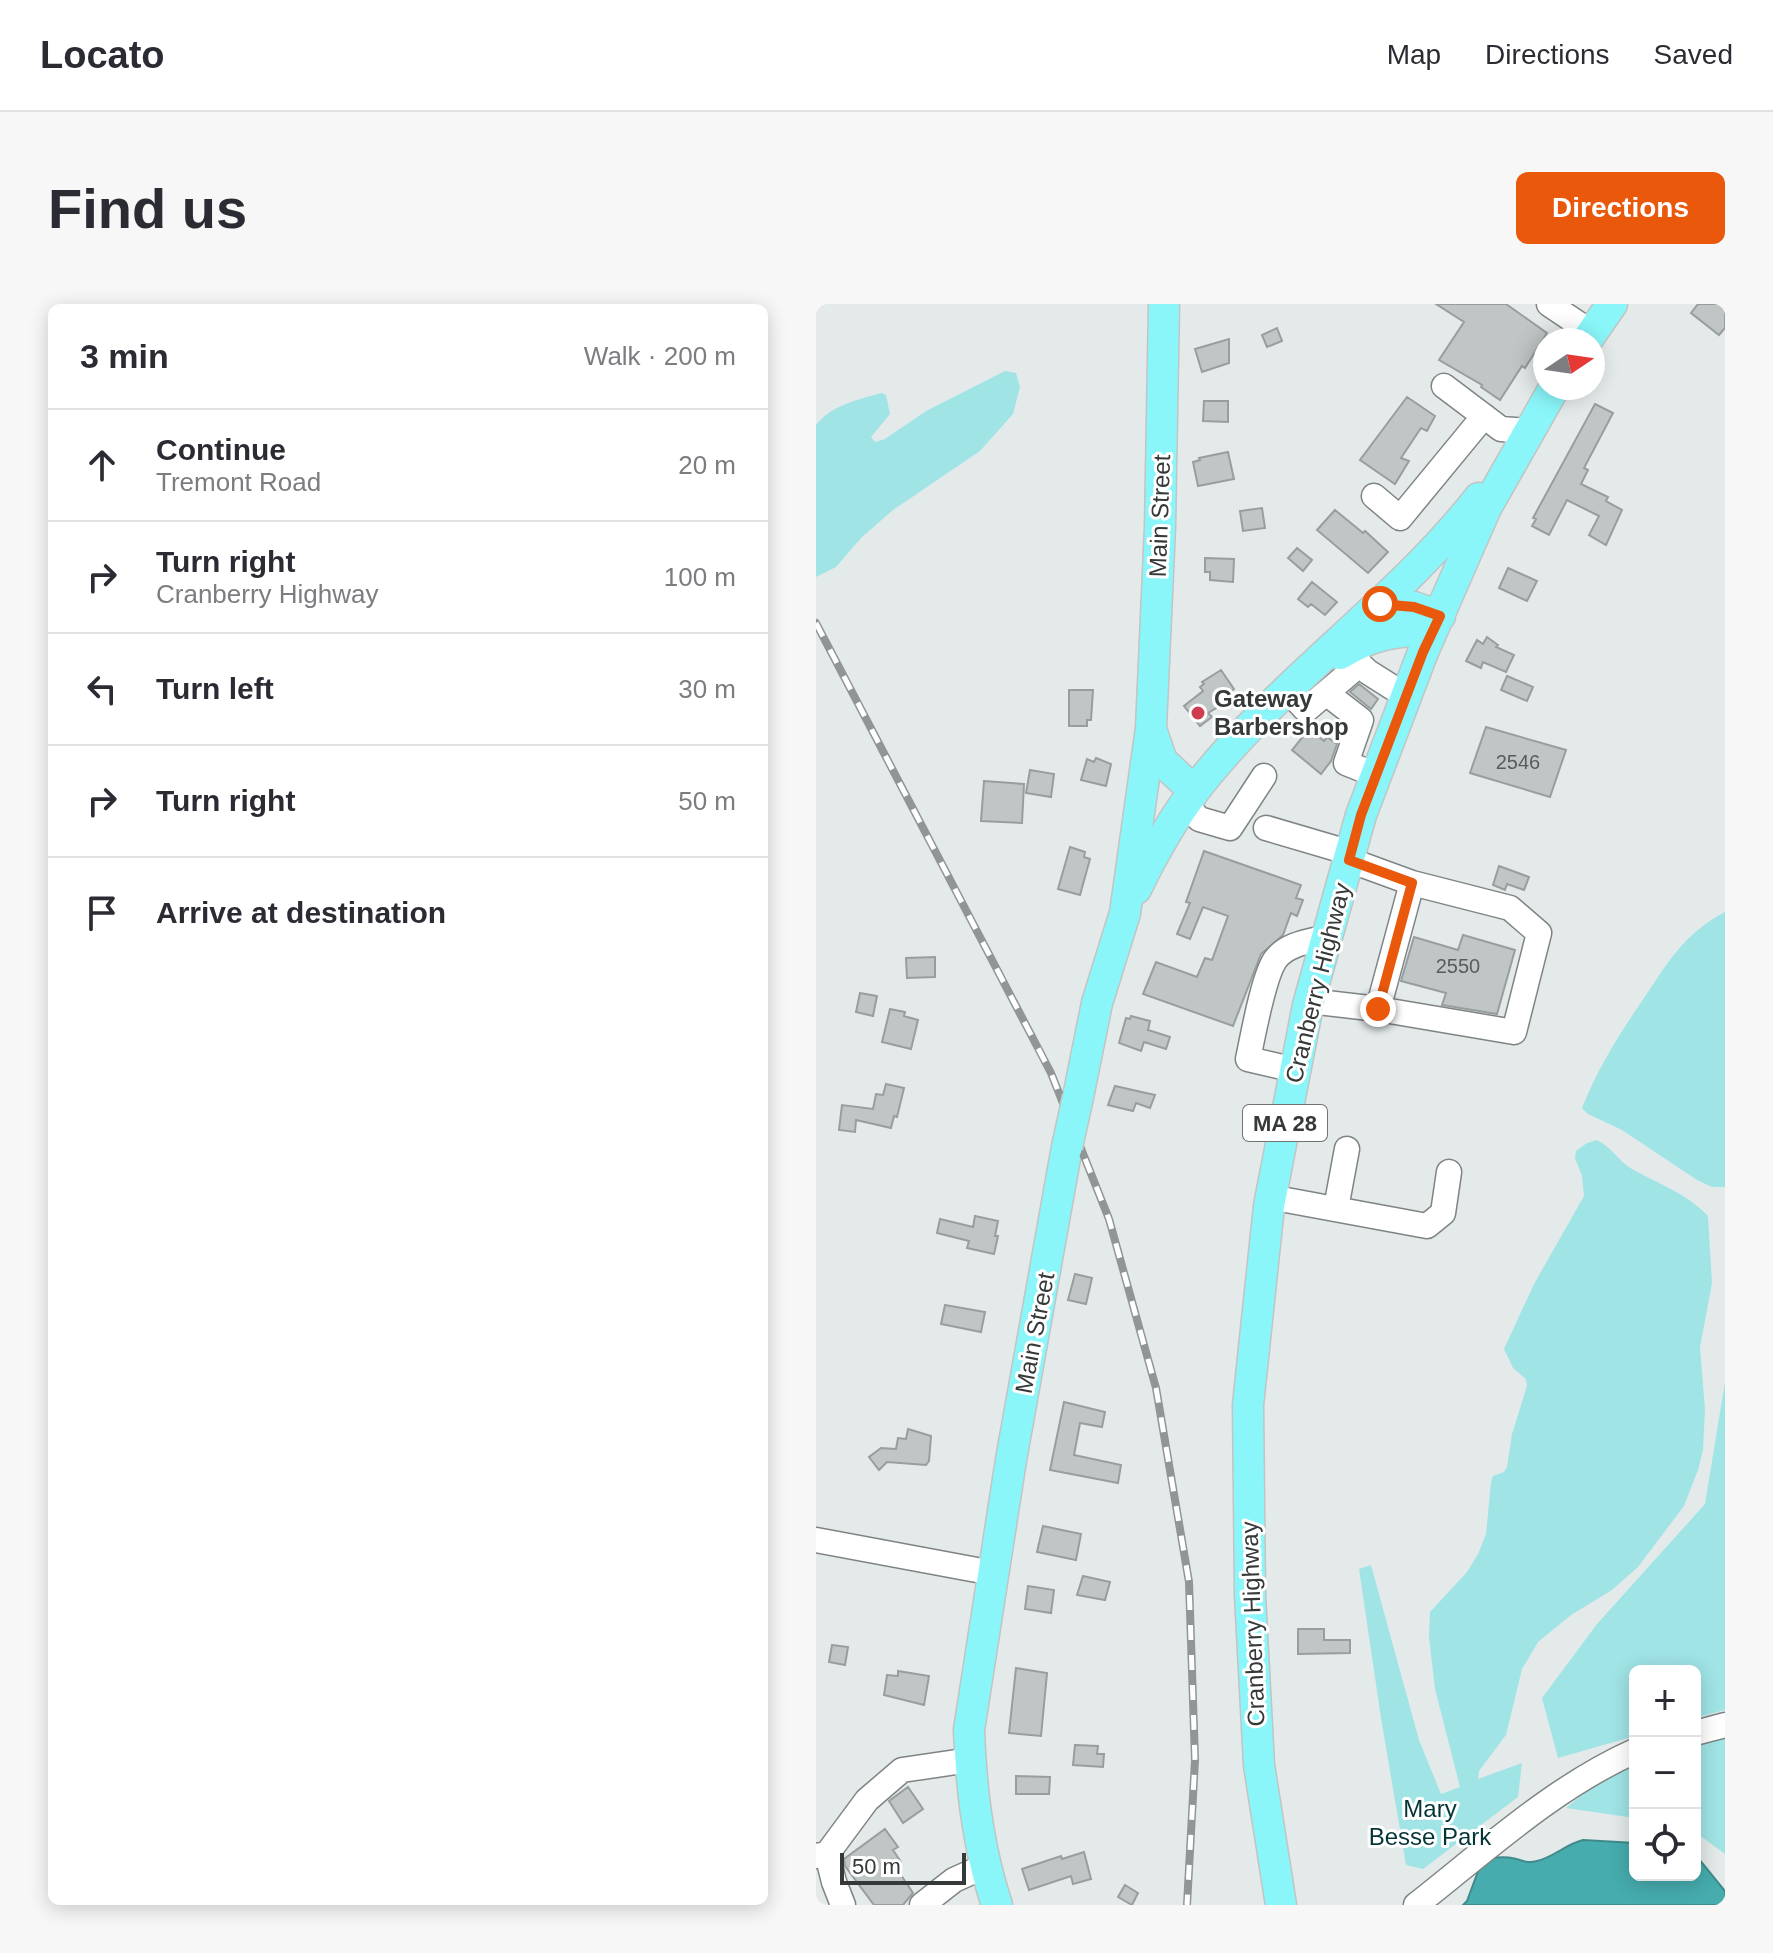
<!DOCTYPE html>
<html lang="en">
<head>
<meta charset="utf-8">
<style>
	body { margin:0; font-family:Helvetica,sans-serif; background:#f7f7f7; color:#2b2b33 }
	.controls { position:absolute; right:24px; bottom:24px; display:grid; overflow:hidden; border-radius:12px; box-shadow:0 4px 20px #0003 }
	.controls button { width:72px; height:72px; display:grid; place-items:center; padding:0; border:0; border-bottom:2px solid #e1e1e2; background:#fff; color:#2b2b33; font:40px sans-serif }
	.compass { position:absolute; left:717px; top:24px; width:72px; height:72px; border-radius:50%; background:#fff; box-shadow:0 4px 20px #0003; rotate:77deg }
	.scale { position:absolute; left:24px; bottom:20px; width:126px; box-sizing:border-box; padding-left:8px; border:4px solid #363939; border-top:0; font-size:22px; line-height:28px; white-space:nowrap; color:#363939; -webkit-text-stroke:6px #fff; paint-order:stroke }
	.stop { position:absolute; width:24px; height:24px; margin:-18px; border:6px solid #ea580c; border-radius:50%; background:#fff }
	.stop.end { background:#ea580c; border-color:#fff; box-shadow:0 2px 8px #0008 }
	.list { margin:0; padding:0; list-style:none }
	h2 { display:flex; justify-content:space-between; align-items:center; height:104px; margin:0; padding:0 32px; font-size:34px }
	h2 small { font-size:26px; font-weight:400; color:#7c7c81 }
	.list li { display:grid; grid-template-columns:52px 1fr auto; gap:24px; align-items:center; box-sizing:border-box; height:112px; padding:0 32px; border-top:2px solid #e1e1e2 }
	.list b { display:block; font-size:30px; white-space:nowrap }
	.list p { margin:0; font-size:26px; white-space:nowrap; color:#7c7c81 }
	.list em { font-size:26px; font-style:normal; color:#7c7c81 }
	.icon { flex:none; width:44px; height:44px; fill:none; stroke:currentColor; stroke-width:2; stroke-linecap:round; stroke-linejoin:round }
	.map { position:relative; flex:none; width:909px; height:1601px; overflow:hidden; border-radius:12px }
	header { display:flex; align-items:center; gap:48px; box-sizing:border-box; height:112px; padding:0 40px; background:#fff; border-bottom:2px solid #e1e1e2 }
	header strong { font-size:38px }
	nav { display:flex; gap:44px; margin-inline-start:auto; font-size:28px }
	.intro { display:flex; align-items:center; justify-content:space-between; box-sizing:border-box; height:192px; padding:0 48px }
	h1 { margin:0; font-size:56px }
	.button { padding:20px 36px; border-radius:12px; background:#ea580c; color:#fff; font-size:28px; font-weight:700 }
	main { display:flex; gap:48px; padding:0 48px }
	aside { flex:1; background:#fff; border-radius:12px; box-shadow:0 4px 20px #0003 }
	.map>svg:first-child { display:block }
	.green { fill:#a0e4e6 }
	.water { fill:#46acae; stroke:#418a8b; stroke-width:2 }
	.building { fill:#c0c6c6; stroke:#989e9e; stroke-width:2 }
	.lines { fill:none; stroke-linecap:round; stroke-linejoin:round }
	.minor-casing { stroke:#7e8484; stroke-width:27 }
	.major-casing { stroke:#c3c4c4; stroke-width:33 }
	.minor { stroke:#fff; stroke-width:24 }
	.major { stroke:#8af6f9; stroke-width:30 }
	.rail-casing { stroke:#909595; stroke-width:8 }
	.rail { stroke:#fff; stroke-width:5; stroke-dasharray:15; stroke-linecap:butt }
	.major-bridge-casing { stroke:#c3c4c4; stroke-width:33; stroke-linecap:butt }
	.major-bridge { stroke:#8af6f9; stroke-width:30 }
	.route { stroke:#ea580c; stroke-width:10 }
	.poi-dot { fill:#ce3e50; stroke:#fff; stroke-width:3 }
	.labels { text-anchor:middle; stroke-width:6; stroke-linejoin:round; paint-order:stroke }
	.number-label { font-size:20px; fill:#585c5c }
	.shield { fill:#fff; stroke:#727474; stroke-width:2 }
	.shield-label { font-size:22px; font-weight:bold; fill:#363939 }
	.street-label { font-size:24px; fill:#363939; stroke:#fff }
	.poi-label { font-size:24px; font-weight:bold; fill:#363939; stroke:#fff; text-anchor:start }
	.park-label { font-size:24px; fill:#033537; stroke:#fff }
</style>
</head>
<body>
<header>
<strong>Locato</strong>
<nav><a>Map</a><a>Directions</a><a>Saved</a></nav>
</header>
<div class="intro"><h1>Find us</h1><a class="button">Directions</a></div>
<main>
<aside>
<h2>3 min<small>Walk · 200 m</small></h2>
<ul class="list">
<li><svg class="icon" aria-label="ahead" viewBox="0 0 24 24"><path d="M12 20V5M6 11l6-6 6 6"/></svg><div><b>Continue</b><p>Tremont Road</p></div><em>20 m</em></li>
<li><svg class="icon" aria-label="right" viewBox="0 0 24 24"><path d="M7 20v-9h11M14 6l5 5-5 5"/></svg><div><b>Turn right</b><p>Cranberry Highway</p></div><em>100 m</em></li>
<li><svg class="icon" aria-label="left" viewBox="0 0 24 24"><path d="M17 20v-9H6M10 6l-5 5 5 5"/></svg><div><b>Turn left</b></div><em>30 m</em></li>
<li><svg class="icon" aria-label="right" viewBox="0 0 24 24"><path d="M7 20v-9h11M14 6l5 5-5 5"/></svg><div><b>Turn right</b></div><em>50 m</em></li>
<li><svg class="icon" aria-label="arrive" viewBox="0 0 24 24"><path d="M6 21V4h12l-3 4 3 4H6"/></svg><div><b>Arrive at destination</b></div></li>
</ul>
</aside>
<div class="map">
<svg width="909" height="1601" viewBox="0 0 909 1601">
	<rect width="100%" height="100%" fill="#e4eaea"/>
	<path class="green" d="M 189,67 L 200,69 L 204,83 L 197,110 L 164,147 L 77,206 L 46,233 L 20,263 L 0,273 L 0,121 C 15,101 42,96 65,89 L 70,91 L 74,110 L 55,133 L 59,138 L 69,135 L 110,107 Z
		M 909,608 L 909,883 L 896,883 L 881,876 L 806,826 L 772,810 L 766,804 C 782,764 802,732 826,697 C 852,659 866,631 909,608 Z
		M 781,836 C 797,844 803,858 816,865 C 843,880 870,889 892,912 L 896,979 L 884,1043 L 889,1106 L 887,1146 L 882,1166 L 868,1202 L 822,1263 L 796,1286 L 755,1311 L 722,1338 L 706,1365 L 690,1431 L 663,1467 L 662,1475 L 706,1459 L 702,1493 L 607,1565 L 590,1561 L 565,1414 L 543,1265 L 555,1261 L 603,1436 L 625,1490 L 644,1483 L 619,1385 L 613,1333 L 614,1308 L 651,1268 L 662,1250 L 670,1230 L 675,1178 L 677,1172 L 688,1168 L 691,1163 L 696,1130 L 711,1082 L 710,1075 L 697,1064 L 688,1045 L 718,980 L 768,892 L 766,872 L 759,854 L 760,847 L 771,839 Z
		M 909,1078 L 909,1406 L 879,1414 L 879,1367 L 819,1367 L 819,1432 L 742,1454 L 726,1394 L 781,1320 L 889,1200 Z
		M 909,1433 L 909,1550 L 879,1528 L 879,1440 Z
		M 819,1458 L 819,1514 L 750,1504 L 779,1480 Z"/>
	<path class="water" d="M 767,1536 L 819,1539 L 819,1571 L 879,1571 L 879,1553 L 883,1555 L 909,1587 L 909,1601 L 647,1601 L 651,1597 L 664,1562 L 670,1554 C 679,1554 688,1552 696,1554 C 706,1556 711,1560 721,1557 C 738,1553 750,1540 767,1536 Z"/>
	<path class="building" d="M 620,0 L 690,0 L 731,29 L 709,64 L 706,62 L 684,96 L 665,83 L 666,81 L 623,56 L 648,18 Z
		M 882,0 L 909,0 L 909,24 L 903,31 L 875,9 Z
		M 461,24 L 466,37 L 451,43 L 446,31 Z
		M 413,35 L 413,59 L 386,68 L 379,45 Z
		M 591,93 L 619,112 L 611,127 L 605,124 L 585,154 L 593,157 L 579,180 L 544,156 Z
		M 388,97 L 412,97 L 412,118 L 387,117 Z
		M 779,100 L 797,109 L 768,164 L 772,166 L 765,180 L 792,193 L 790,197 L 806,206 L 790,241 L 773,231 L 783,212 L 751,196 L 733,231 L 716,222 L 720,215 L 717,214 Z
		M 412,148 L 418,175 L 382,182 L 377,158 L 384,156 L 383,154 Z
		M 446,204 L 449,224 L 427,227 L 424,207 Z
		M 519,206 L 547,229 L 549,227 L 572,248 L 552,269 L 501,226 Z
		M 481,244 L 496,256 L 487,267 L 472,254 Z
		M 389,254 L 418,255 L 417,278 L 394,276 L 394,268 L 389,268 Z
		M 692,264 L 721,277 L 711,297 L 683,284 Z
		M 496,278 L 521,298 L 509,311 L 495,300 L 492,303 L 482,295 Z
		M 671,333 L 682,341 L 680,343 L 698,351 L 690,368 L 667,358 L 665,364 L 650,357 L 661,336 L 667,340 Z
		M 405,366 L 418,385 L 399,399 L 402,403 L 392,409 L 396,413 L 384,422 L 368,402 L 387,387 L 384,383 L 388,380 L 386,378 Z
		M 691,372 L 717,383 L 711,397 L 685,386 Z
		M 543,380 L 562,395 L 555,405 L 534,388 Z
		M 253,386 L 277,386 L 275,416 L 271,416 L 271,422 L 253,422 Z
		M 670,423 L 750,446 L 734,493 L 654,469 Z
		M 493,425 L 508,437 L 511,433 L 521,440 L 515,457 L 505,470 L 476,446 Z
		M 280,454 L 295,460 L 290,482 L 265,476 L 271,455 L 278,458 Z
		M 214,466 L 238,470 L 235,493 L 210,489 Z
		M 168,477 L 208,480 L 206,519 L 165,517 Z
		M 254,543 L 269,548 L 268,553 L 274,555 L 264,591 L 242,585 Z
		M 388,547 L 485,581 L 480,594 L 487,596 L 481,612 L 475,609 L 467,631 L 445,650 L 417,722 L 327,690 L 340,658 L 381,673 L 389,654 L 396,656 L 412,612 L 387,603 L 374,635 L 361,630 L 374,599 L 370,598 Z
		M 683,562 L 713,573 L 708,586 L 691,580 L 689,586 L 677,581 Z
		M 647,631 L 699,646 L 681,710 L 626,701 L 630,689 L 585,677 L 598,633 L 642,646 Z
		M 119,653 L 119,673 L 91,674 L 90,654 Z
		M 44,689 L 61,692 L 57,712 L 40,708 Z
		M 74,705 L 89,708 L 88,712 L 102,716 L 95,745 L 66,738 Z
		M 315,712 L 334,717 L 332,726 L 354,733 L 350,745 L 328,738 L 325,747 L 303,739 L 310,714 L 314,715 Z
		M 70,780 L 88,784 L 81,813 L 78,812 L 75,824 L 40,816 L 39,828 L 23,826 L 26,801 L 57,805 L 60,790 L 67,791 Z
		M 299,782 L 339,791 L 334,804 L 320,799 L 317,807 L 292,801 Z
		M 159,912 L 182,917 L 179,932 L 182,932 L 178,950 L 151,944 L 153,937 L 121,929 L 124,915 L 157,923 Z
		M 259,970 L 276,974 L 270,1000 L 252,996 Z
		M 129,1001 L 169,1008 L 165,1028 L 125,1020 Z
		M 248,1098 L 289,1108 L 286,1123 L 264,1119 L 258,1151 L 305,1161 L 302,1179 L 234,1166 Z
		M 92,1125 L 115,1132 L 113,1157 L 110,1161 L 71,1158 L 63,1166 L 53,1153 L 65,1144 L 80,1145 L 82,1134 L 90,1135 Z
		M 227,1222 L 265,1230 L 260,1256 L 221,1248 Z
		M 267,1272 L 294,1278 L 289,1296 L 261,1291 Z
		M 212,1282 L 238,1286 L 235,1309 L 209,1305 Z
		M 482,1325 L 508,1325 L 508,1336 L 534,1336 L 534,1349 L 482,1350 Z
		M 16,1341 L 32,1343 L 29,1361 L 13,1358 Z
		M 200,1364 L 231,1369 L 225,1432 L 193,1429 Z
		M 82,1367 L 113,1372 L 108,1401 L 68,1391 L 71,1371 L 82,1372 Z
		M 259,1441 L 282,1442 L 281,1450 L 288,1450 L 287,1463 L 257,1461 Z
		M 200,1472 L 234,1473 L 233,1490 L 200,1490 Z
		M 92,1483 L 107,1505 L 87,1519 L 73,1497 Z
		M 69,1525 L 82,1543 L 77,1546 L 85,1558 L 79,1562 L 97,1589 L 87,1601 L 58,1601 L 29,1562 L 28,1555 Z
		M 268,1548 L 275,1575 L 257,1580 L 255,1572 L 213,1586 L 206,1565 L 245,1552 L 246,1555 Z
		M 309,1581 L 322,1589 L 316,1601 L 302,1593 Z"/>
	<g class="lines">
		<defs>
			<path id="minor" d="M 733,0 L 776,29
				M 628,82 L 685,125 L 714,127
				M 558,192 L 584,214 L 668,112
				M 534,351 L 552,368 L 590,392
				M 472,387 L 490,406 L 544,360
				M 510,389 L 545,416 L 530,459 L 560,471
				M 370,500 L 383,515 L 414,524 L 448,472
				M 450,524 L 535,549
				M 493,697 L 562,705 L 596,579 L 533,556
				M 562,705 L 698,728 L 723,629 L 694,604 L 596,579
				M 479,766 L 432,755 C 437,732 447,674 459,656 C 470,640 494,637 511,633
				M 454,893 L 611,922 L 627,909 L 633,868
				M 520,904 L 531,845
				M 0,1236 L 177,1269
				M 879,1429 L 909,1421
				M 11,1550 L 51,1496 L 86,1466 L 154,1456
				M 0,1552 L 11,1550 L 18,1578 L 27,1601
				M 106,1601 L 138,1576 L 169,1562
				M 600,1601 C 669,1547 738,1483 819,1447"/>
			<path id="major" d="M 771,36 L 796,0
				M 564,300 L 598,303 L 624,312
				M 524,350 C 558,329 579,328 617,325
				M 335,425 L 346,457 L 378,487
				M 320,585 C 336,552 356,516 379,486 C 462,378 579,301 663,194
				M 262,793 L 281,699 L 309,609 L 335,424 L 344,223 L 348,0
				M 181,1601 C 162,1544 155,1486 153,1426 L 195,1156 L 251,843
				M 465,1601 L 443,1461 L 434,1291 L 432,1101 L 453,902 L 492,701 L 545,511 L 607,348 L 670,204 L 738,84"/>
		</defs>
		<use href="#minor" class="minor-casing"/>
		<use href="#major" class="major-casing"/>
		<use href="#minor" class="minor"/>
		<use href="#major" class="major"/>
		<defs>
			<path id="rail" d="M 0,319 L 235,769 L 293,915 L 340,1084 L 373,1278 L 379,1456 L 371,1601"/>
		</defs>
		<use href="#rail" class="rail-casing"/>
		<use href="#rail" class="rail"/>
		<defs>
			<path id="major-bridge" d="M 251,843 L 262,793"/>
		</defs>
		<use href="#major-bridge" class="major-bridge-casing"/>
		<use href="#major-bridge" class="major-bridge"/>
	</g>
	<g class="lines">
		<path class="route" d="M 562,705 L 596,579 L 533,556 L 545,511 L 607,348 L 624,312 L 598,303 L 564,300"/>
	</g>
	<circle class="poi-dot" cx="382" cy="409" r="8"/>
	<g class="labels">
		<g class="number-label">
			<text x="702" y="465">2546</text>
			<text x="642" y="669">2550</text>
		</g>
		<rect class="shield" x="427" y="801" width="84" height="36" rx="6"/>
		<g class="shield-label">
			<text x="469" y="827">MA 28</text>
		</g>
		<g class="street-label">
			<text transform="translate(344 212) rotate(-88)" y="8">Main Street</text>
			<text transform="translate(502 679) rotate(-76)" y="8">Cranberry Highway</text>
			<text transform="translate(219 1029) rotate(-79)" y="8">Main Street</text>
			<text transform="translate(437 1320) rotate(-92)" y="8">Cranberry Highway</text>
		</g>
		<g class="poi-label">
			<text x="398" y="403">Gateway<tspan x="398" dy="28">Barbershop</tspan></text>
		</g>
		<g class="park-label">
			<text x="614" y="1513">Mary<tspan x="614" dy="28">Besse Park</tspan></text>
		</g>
	</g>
</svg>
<div class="controls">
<button>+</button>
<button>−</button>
<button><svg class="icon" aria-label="locate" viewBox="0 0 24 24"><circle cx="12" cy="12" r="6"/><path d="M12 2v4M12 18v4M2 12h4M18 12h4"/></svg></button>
</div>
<svg class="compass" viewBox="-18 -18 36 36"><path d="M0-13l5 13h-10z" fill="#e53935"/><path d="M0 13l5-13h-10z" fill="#7c7c81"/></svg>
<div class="scale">50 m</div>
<div class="stop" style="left:564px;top:300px"></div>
<div class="stop end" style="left:562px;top:705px"></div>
</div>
</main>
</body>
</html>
